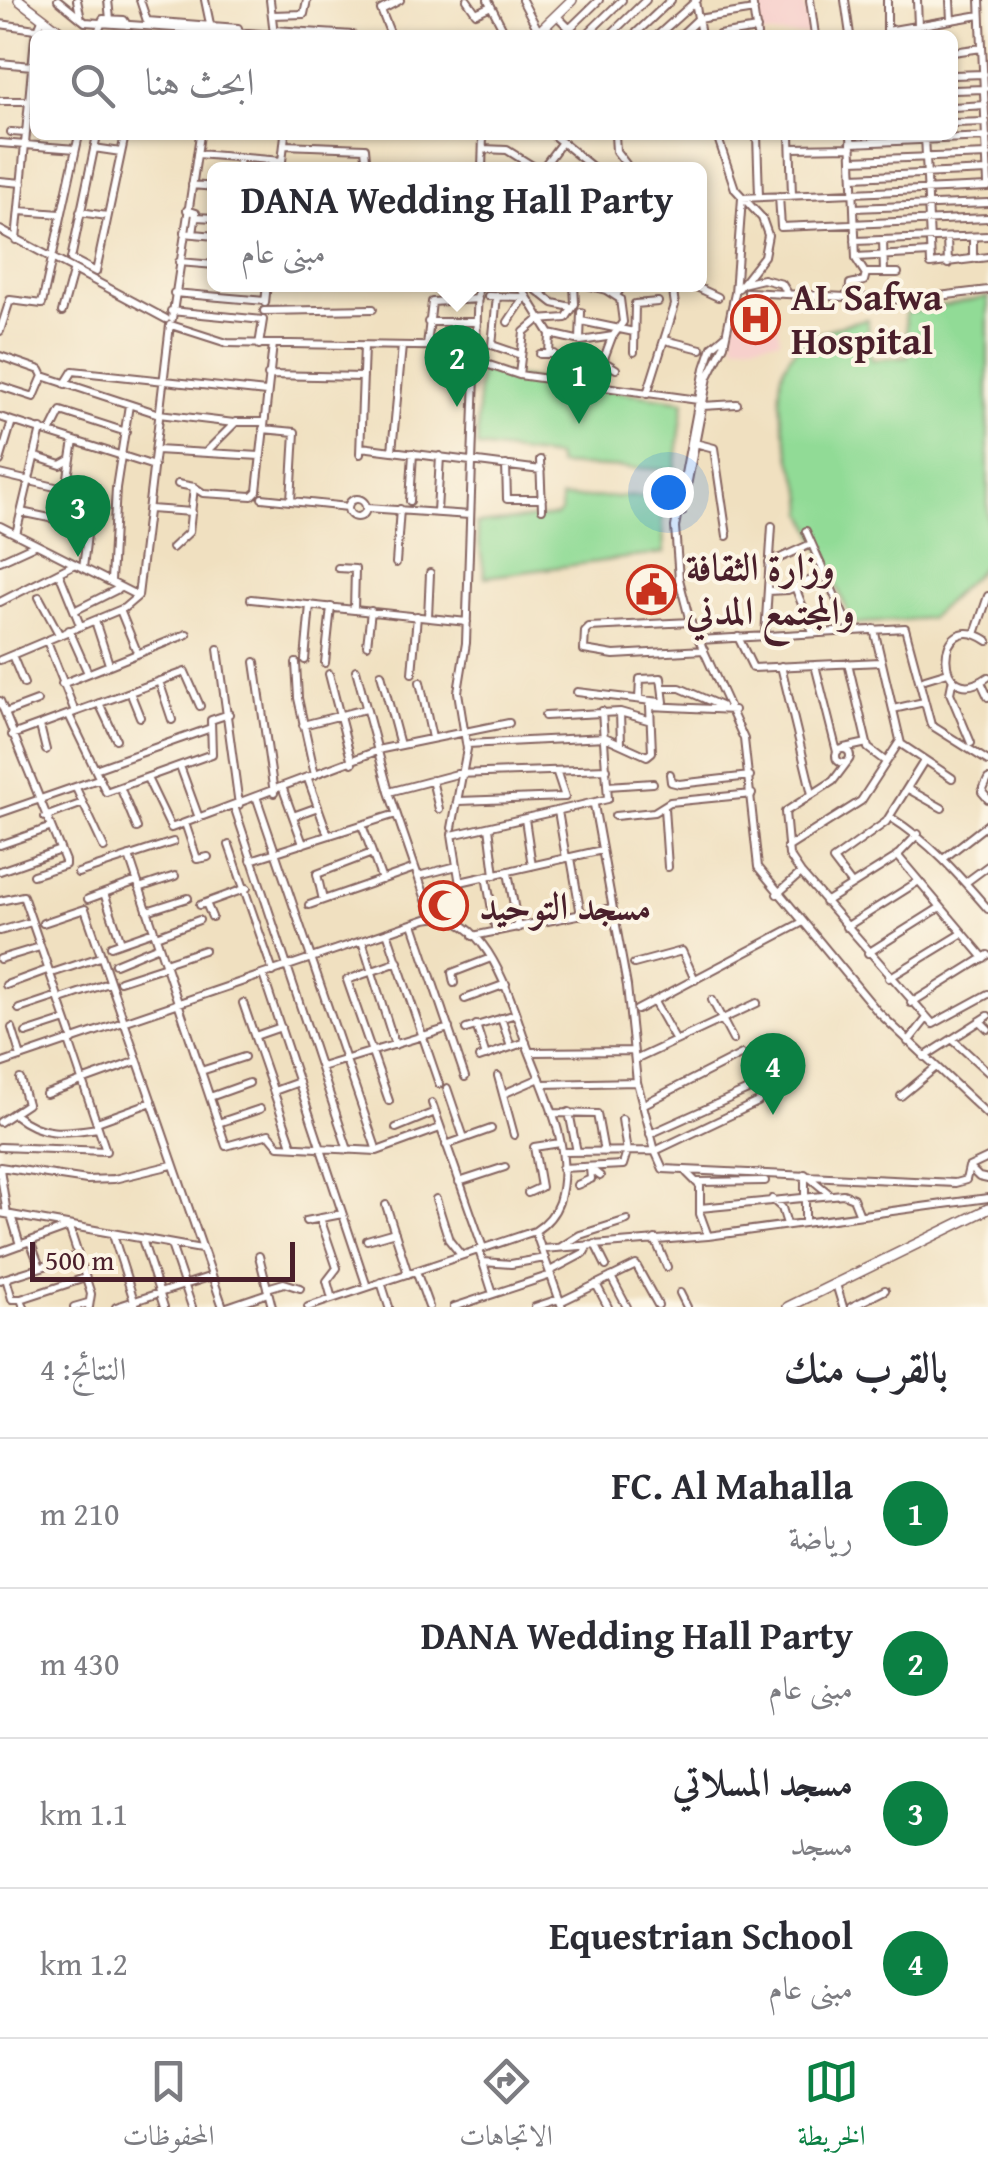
<!DOCTYPE html>
<html lang="ar">
<head>
<meta charset="utf-8">
<style>
	body { margin:0; font-family:"Gentium Book Plus",Amiri,serif; background:#f7f7f7; color:#2b2b33; direction:rtl }
	.scale { position:absolute; left:30px; bottom:25px; width:265px; box-sizing:border-box; padding-left:10px; border:5px solid #4a1f2b; border-top:0; font-size:28px; line-height:35px; white-space:nowrap; color:#4a1f2b; -webkit-text-stroke:8px #fcf5e5; paint-order:stroke }
	.you { position:absolute; left:668px; top:492px; width:35px; height:35px; margin:-25px; border:8px solid #fff; border-radius:50%; background:#1a73e8; box-shadow:0 0 0 15px #1a73e833 }
	.badge { display:grid; place-items:center; width:65px; height:65px; border-radius:50%; background:#0b8043; color:#fff; font-size:32px; font-weight:700 }
	.pin { position:absolute; translate:-50% -82px; filter:drop-shadow(0 2px 5px #0008) }
	.pin::after { content:''; position:absolute; top:52px; width:35px; height:30px; background:inherit; clip-path:polygon(0 0,100% 0,50% 100%) }
	.popup { position:absolute; left:207px; top:162px; width:500px; height:130px; box-sizing:border-box; display:grid; place-content:center; border-radius:15px; background:#fff; filter:drop-shadow(0 2px 8px #0005); font-size:32px; white-space:nowrap; color:#7c7c81 }
	.popup b { font-size:38px; color:#2b2b33 }
	.popup::after { content:''; position:absolute; left:50%; top:100%; margin-left:-20px; border:20px solid transparent; border-top-color:#fff }
	.list { margin:0; padding:0; list-style:none }
	h2 { display:flex; justify-content:space-between; align-items:center; height:130px; margin:0; padding:0 40px; font-size:42px }
	h2 small { font-size:32px; font-weight:400; color:#7c7c81 }
	.list li { display:grid; grid-template-columns:65px 1fr auto; gap:30px; align-items:center; box-sizing:border-box; height:150px; padding:0 40px; border-top:2px solid #e1e1e2 }
	.list b { display:block; font-size:38px; white-space:nowrap }
	.list p { margin:0; font-size:32px; white-space:nowrap; color:#7c7c81 }
	.list em { font-size:32px; font-style:normal; color:#7c7c81 }
	.icon { flex:none; width:55px; height:55px; fill:none; stroke:currentColor; stroke-width:2; stroke-linecap:round; stroke-linejoin:round }
	.map { position:relative; flex:none; width:988px; height:1307px; overflow:hidden; direction:ltr }
	.search { position:absolute; background:#fff; box-shadow:0 2px 8px #0004; left:30px; right:30px; top:30px; height:110px; display:flex; align-items:center; gap:25px; box-sizing:border-box; padding:0 35px; border-radius:15px; color:#7c7c81; font-size:38px }
	.sheet { height:730px; background:#fff }
	nav { display:flex; justify-content:space-around; align-items:center; box-sizing:border-box; height:140px; border-top:2px solid #e1e1e2; background:#fff; font-size:28px; color:#7c7c81 }
	nav a { display:grid; justify-items:center; gap:5px }
	nav .on { color:#0b8043 }
	.map>svg:first-child { display:block }
	.built { fill:#f7d0cc }
	.green { fill:#91db96; stroke:#6e7d60; stroke-width:2.5 }
	.lines { fill:none; stroke-linecap:round; stroke-linejoin:round }
	.minor-casing { stroke:#84635f; stroke-width:10 }
	.major-casing { stroke:#84635f; stroke-width:12 }
	.minor { stroke:#fff; stroke-width:6 }
	.major { stroke:#fff; stroke-width:9 }
	.labels { text-anchor:middle; stroke-width:8; stroke-linejoin:round; paint-order:stroke }
	.poi-label { font-size:38px; font-weight:bold; fill:#4a1f2b; stroke:#fcf5e5; text-anchor:start }
</style>
</head>
<body>
<div class="map">
<svg width="988" height="1307" viewBox="0 0 988 1307">
	<rect width="100%" height="100%" fill="#fcf5e5"/>
	<filter id="ink" filterUnits="userSpaceOnUse"><feTurbulence type="fractalNoise" baseFrequency=".01" numOctaves="2"/><feDisplacementMap in="SourceGraphic" scale="20" xChannelSelector="R" yChannelSelector="G"/><feConvolveMatrix kernelMatrix="1 2 1 2 8 2 1 2 1" color-interpolation-filters="sRGB"/></filter>
	<filter id="wash" filterUnits="userSpaceOnUse"><feTurbulence type="fractalNoise" baseFrequency=".0048" numOctaves="4" result="noise"/><feDisplacementMap in="SourceGraphic" scale="40" xChannelSelector="R" yChannelSelector="G"/><feGaussianBlur stdDeviation="2.25" result="paint"/><feColorMatrix in="noise" values="0 0 0 0 0 0 0 0 0 0 0 0 0 0 0 0 0 1.4 0 .05"/><feComposite in="paint" operator="in"/></filter>
	<g filter="url(#wash)">
		<rect width="100%" height="100%" fill="#f0e0c0"/>
		<path class="built" d="M 755,0 L 804,0 L 810,35 L 761,35 Z
			M 776,301 L 780,340 L 734,345 L 733,325 L 740,304 Z"/>
		<path class="green" d="M 988,297 L 988,562 L 930,618 L 853,624 L 804,511 C 807,492 795,476 791,459 C 769,374 772,338 867,319 L 871,360 L 908,357 L 905,313 Z
			M 479,367 L 492,373 L 684,401 L 675,470 L 558,465 L 556,457 L 477,447 Z
			M 662,496 L 664,553 L 485,577 L 476,524 L 556,516 L 561,512 L 561,498 Z"/>
	</g>
	<g filter="url(#ink)">
		<g class="lines">
			<defs>
				<path id="minor" d="M 58,0 L 85,22 L 278,35
					M 77,0 L 81,19
					M 108,0 L 110,19
					M 140,0 L 147,21 L 238,28
					M 205,0 L 210,24
					M 270,0 L 274,34
					M 467,0 L 476,13 L 491,6
					M 488,0 L 506,35
					M 522,0 L 539,32
					M 752,0 L 757,35
					M 810,0 L 815,35
					M 845,0 L 850,35
					M 887,0 L 887,34
					M 917,0 L 918,26
					M 950,0 L 951,20
					M 980,0 L 988,184
					M 695,1 L 701,35
					M 272,15 L 304,14 L 307,0
					M 556,15 L 576,35
					M 0,24 L 36,29
					M 274,30 L 353,35
					M 887,31 L 980,15
					M 97,35 L 103,19 L 124,20 L 127,25
					M 391,35 L 381,10 L 400,0
					M 563,35 L 599,0
					M 586,35 L 622,0
					M 610,35 L 646,0
					M 634,35 L 671,0
					M 658,35 L 697,0
					M 681,35 L 698,19 L 754,10
					M 719,35 L 757,29
					M 953,52 L 982,48
					M 0,63 L 32,66
					M 953,75 L 984,74
					M 953,90 L 985,89
					M 0,101 L 29,101
					M 953,107 L 985,105
					M 953,123 L 986,122
					M 11,132 L 26,133
					M 97,135 L 71,259 L 96,272 L 125,135
					M 553,135 L 596,170
					M 615,135 L 616,151 L 626,164 L 622,170
					M 717,135 L 735,189 L 762,218 L 768,235 L 764,256 L 739,288
					M 757,135 L 759,196
					M 790,135 L 792,195
					M 851,135 L 856,259 L 865,273 L 898,273
					M 925,135 L 931,264 L 988,257
					M 0,143 L 76,149
					M 851,143 L 987,137
					M 284,145 L 365,148 L 367,170
					M 94,148 L 121,152
					M 791,148 L 852,147
					M 483,149 L 507,150 L 539,170
					M 197,154 L 282,161
					M 852,160 L 988,155
					M 238,170 L 240,157
					M 281,170 L 285,135
					M 482,170 L 483,135
					M 541,170 L 562,142
					M 853,177 L 988,171
					M 0,181 L 22,183
					M 192,185 L 215,187
					M 779,196 L 781,227 L 988,218
					M 742,198 L 988,187
					M 854,208 L 988,203
					M 187,210 L 196,213 L 193,234
					M 20,211 L 61,214
					M 80,212 L 107,216
					M 196,217 L 215,218
					M 0,230 L 166,319
					M 184,233 L 215,236
					M 973,237 L 973,257
					M 947,238 L 948,264
					M 16,240 L 35,37 L 42,20
					M 883,240 L 884,273
					M 855,241 L 988,236
					M 856,257 L 930,253
					M 179,262 L 215,265
					M 519,284 L 550,334 L 581,341 L 613,336 L 623,322 L 620,299 L 606,290 L 583,284
					M 529,284 L 553,303 L 571,307
					M 690,284 L 718,297
					M 742,284 L 763,279 L 782,284 L 787,292
					M 748,292 L 906,300 L 988,290
					M 174,293 L 265,301
					M 616,295 L 624,284
					M 488,296 L 525,297
					M 497,296 L 492,345 L 521,355
					M 849,298 L 850,284 L 864,281 L 866,273
					M 265,303 L 267,284
					M 171,311 L 263,320
					M 264,311 L 373,309
					M 62,312 L 73,272
					M 172,319 L 200,135
					M 581,321 L 634,332
					M 428,322 L 477,322
					M 508,322 L 524,298
					M 171,325 L 227,343 L 476,347
					M 0,331 L 10,300 L 42,304 L 79,135
					M 726,335 L 712,347 L 705,368 L 675,527 L 679,579 L 689,618 L 744,739 L 758,867 L 878,1012 L 988,1115
					M 612,337 L 603,361 L 616,369
					M 665,340 L 701,349
					M 580,341 L 581,312
					M 259,345 L 263,320
					M 427,346 L 432,302 L 478,299
					M 634,352 L 635,304 L 658,302
					M 540,354 L 554,354 L 555,361
					M 549,354 L 550,334
					M 0,356 L 40,370 L 43,376
					M 477,361 L 519,375 L 698,400
					M 268,375 L 363,377
					M 519,375 L 524,332 L 538,320 L 566,318 L 575,304 L 574,284
					M 65,384 L 73,371 L 266,392
					M 0,386 L 34,397 L 43,376 L 159,414 L 234,423
					M 647,394 L 675,305 L 672,284
					M 702,406 L 737,404
					M 0,417 L 12,421
					M 263,429 L 295,432 L 291,501
					M 50,433 L 61,411 L 126,432
					M 695,443 L 714,448 L 727,536
					M 361,447 L 541,470
					M 156,450 L 260,456
					M 208,450 L 236,422 L 263,422
					M 392,451 L 402,346
					M 360,454 L 364,346
					M 34,456 L 61,465 L 70,460
					M 540,460 L 542,509
					M 0,461 L 12,421 L 154,466
					M 506,465 L 507,499 L 542,499
					M 0,474 L 85,494 L 88,526 L 83,568
					M 194,487 L 203,493 L 252,496 L 257,491 L 273,344
					M 66,489 L 74,441
					M 262,498 L 348,507
					M348 508a9 9 0 1 1 18 0a9 9 0 1 1-18 0Z
					M 410,501 L 413,453
					M 367,508 L 470,515
					M 150,509 L 192,512
					M 21,512 L 88,526
					M 437,512 L 440,456
					M 682,512 L 708,377 L 724,345 L 735,293 L 742,198
					M 0,526 L 138,596
					M 806,531 L 850,630
					M 16,534 L 41,429
					M 172,548 L 189,532 L 194,487 L 178,484
					M 0,561 L 35,545
					M 396,563 L 400,509
					M 769,563 L 811,544
					M 338,568 L 355,569 L 354,610
					M 59,573 L 80,625
					M 111,581 L 116,488 L 129,405
					M 795,587 L 813,632
					M 768,591 L 788,590 L 825,574
					M 39,597 L 59,634
					M 251,599 L 467,622
					M 0,602 L 75,564
					M 76,610 L 120,588
					M 120,610 L 137,652
					M 428,617 L 430,573
					M 95,621 L 109,664
					M 691,622 L 589,627 L 585,631 L 584,650 L 614,655 L 704,650
					M 874,629 L 901,744 L 952,778
					M 69,630 L 88,673
					M 975,634 L 988,596
					M 765,635 L 772,526
					M 738,637 L 753,668 L 815,665
					M 699,640 L 905,628 L 931,725 L 988,761
					M 47,641 L 75,712
					M 988,641 C 932,603 933,716 988,677
					M 367,645 L 371,611
					M 218,649 L 239,805
					M 12,655 L 24,684
					M 0,660 L 124,608 L 138,596 L 170,325
					M 305,660 L 310,605
					M 255,662 L 274,793
					M 296,663 L 298,698 L 315,775
					M 325,663 L 331,607
					M 848,663 L 868,748 L 885,761
					M 781,666 L 812,794
					M 356,670 L 389,792 L 432,917
					M 412,673 L 417,616
					M 329,674 L 352,763
					M 381,674 L 400,745
					M 953,678 L 950,693 L 971,743
					M 925,679 L 948,672
					M 159,681 L 172,720
					M 420,682 L 432,738
					M 981,682 L 988,697
					M 62,684 L 187,634
					M 665,688 L 680,688 L 721,706
					M 130,692 L 140,717
					M 577,692 L 660,702
					M 639,699 L 640,679 L 661,678 L 664,702
					M 0,701 L 65,861 L 65,865 L 33,875
					M 99,703 L 116,739
					M 893,709 L 924,702
					M 620,712 L 621,744
					M 5,713 L 37,701
					M 69,715 L 106,792 L 212,754 L 211,720 L 229,714
					M 545,716 L 620,712 L 648,720
					M 303,725 L 365,709
					M 40,726 L 46,750
					M 12,735 L 185,672 L 200,706
					M 467,744 L 605,737 L 647,756 L 652,752 L 650,706 L 734,710
					M 844,748 L 867,743
					M836 756a7 7 0 1 1 14 0a7 7 0 1 1-14 0Z
					M 837,752 L 815,665 L 881,662
					M 848,761 L 833,781 L 785,812 L 789,855 L 801,873 L 933,1024 L 988,994
					M 180,766 L 199,818
					M 95,769 L 211,728
					M 670,774 L 671,782 L 679,784 L 750,776
					M 147,778 L 171,828 L 382,749 L 509,723
					M 308,779 L 328,835
					M 988,779 L 982,792 L 988,799
					M 432,780 L 439,809
					M 608,786 L 653,783
					M 120,787 L 137,828
					M 76,788 L 104,848
					M 283,789 L 303,844
					M 908,789 L 942,808
					M 389,792 L 457,774 L 607,769
					M 257,799 L 377,1151
					M 459,801 L 565,797 L 557,773
					M 234,806 L 348,1150
					M 664,808 L 668,867
					M 558,811 L 566,858
					M 0,813 L 98,779
					M 293,816 L 318,807
					M 615,816 L 654,812 L 670,802 L 752,794
					M 45,817 L 83,803
					M 890,817 C 930,842 957,873 988,909
					M 525,819 L 532,866
					M 185,823 L 197,859 L 208,857
					M 362,825 L 382,880
					M 489,827 L 495,875
					M 452,828 L 467,749 L 458,692 L 466,643 L 478,284
					M 452,834 L 464,910 L 459,923
					M 452,835 L 608,799 L 602,711
					M 0,845 L 49,828
					M 229,845 L 273,972
					M 787,848 L 861,801 L 900,741
					M 897,855 L 984,958
					M 129,856 L 226,1146 L 269,1134 L 279,1146 L 377,1151 L 440,1128
					M 571,858 L 581,915
					M 943,859 L 988,824
					M 251,860 L 396,814
					M 0,871 L 60,850
					M 508,872 L 518,928
					M 78,873 L 173,842
					M 418,876 L 457,866
					M 486,876 L 496,932
					M 460,882 L 602,850
					M 965,883 L 988,866
					M 852,885 L 833,860 L 886,822 L 924,761
					M 139,888 L 175,876
					M 104,893 L 121,942
					M 777,894 L 801,873
					M 88,899 L 137,881
					M 323,900 L 317,874 L 372,853
					M 0,901 L 23,896 L 73,1040
					M 825,902 L 895,858 L 918,834
					M 206,903 L 212,917
					M 200,905 L 247,888
					M 309,905 L 415,868
					M 147,911 L 188,898
					M 43,923 L 85,909 L 223,1307
					M 413,924 L 465,1077
					M 846,927 L 919,881
					M 0,931 L 31,922
					M 387,932 L 439,1084
					M 156,936 L 199,920
					M 473,936 L 612,908
					M 362,941 L 395,1045
					M 111,946 L 154,931
					M 868,953 L 941,907
					M 0,959 L 40,947
					M 165,963 L 204,950
					M 115,964 L 159,946
					M 634,964 L 682,951 L 695,980
					M 55,972 L 100,957
					M 263,975 L 367,1287
					M 889,978 L 963,933
					M 120,981 L 166,966
					M 454,983 L 452,973 L 491,958
					M 6,985 L 47,970
					M 64,998 L 109,983
					M 465,999 L 506,984
					M 712,1000 L 733,1040
					M 654,1002 L 676,1041
					M 243,1003 L 292,1145
					M 911,1003 L 988,955
					M 19,1009 L 58,996
					M 637,1010 L 801,923
					M 501,1018 L 511,1047
					M 980,1021 L 988,1029
					M 476,1025 L 486,1056
					M 12,1028 L 21,1057
					M 466,1029 L 516,1014
					M 26,1033 L 66,1020
					M 255,1036 L 281,1027
					M 952,1039 L 988,1072
					M 908,1042 L 927,1018
					M 530,1052 L 633,1051
					M 924,1057 L 988,1016
					M 479,1058 L 526,1042
					M 635,1060 L 757,1003
					M 0,1064 L 426,919 C 487,905 512,1005 527,1046 C 545,1094 575,1150 559,1202 C 554,1216 546,1224 535,1231 L 308,1307
					M 321,1067 L 449,1028
					M 201,1071 L 244,1057
					M 498,1076 L 514,1135
					M 542,1084 L 637,1082
					M 447,1088 L 464,1138
					M 274,1091 L 299,1082
					M 46,1094 L 137,1061
					M 503,1094 L 540,1078
					M 901,1096 L 935,1068
					M 210,1097 L 249,1083
					M 389,1101 L 347,980 L 398,962
					M 758,1102 L 655,1151 L 663,1169 L 955,1183 L 966,1180 L 969,1167 L 988,1158
					M 432,1103 L 483,1248
					M 642,1105 L 742,1054
					M 569,1112 L 577,1152
					M 552,1113 L 597,1114 L 604,1152
					M 15,1115 C 42,1137 65,1133 98,1128
					M 0,1122 L 27,1104 L 20,1079
					M 97,1122 L 152,1102
					M 218,1123 L 260,1109
					M 396,1128 L 435,1112
					M 650,1134 L 750,1089 L 756,1080 L 791,1063
					M 446,1145 L 491,1129
					M 0,1147 L 106,1151 L 69,1041
					M 562,1152 L 655,1151 L 637,1082 L 627,986 L 594,805
					M 0,1167 L 87,1180 L 114,1179 L 172,1165
					M 969,1167 L 979,1177 L 988,1179
					M 562,1168 L 623,1165 L 627,1152 L 622,1119
					M 0,1169 L 7,1214
					M 687,1173 L 700,1186 L 700,1214 L 708,1236
					M 459,1182 L 505,1167
					M 698,1182 L 765,1181
					M 577,1185 L 591,1179 L 590,1168 L 600,1176
					M 528,1193 L 541,1187 L 534,1147 L 560,1143
					M 436,1199 L 449,1240 L 461,1255
					M 772,1199 L 782,1208 L 787,1224
					M 386,1205 L 408,1274
					M 700,1208 L 843,1194 L 853,1198 L 859,1213
					M 0,1213 L 201,1249
					M 11,1215 L 20,1245
					M 320,1218 L 337,1268 L 327,1281 L 332,1299
					M 306,1221 L 342,1214
					M 805,1222 L 805,1174 L 827,1192
					M 69,1227 L 91,1294 L 89,1307
					M 535,1231 L 562,1307
					M 113,1235 L 136,1307
					M 655,1239 L 667,1267
					M 367,1240 L 395,1232
					M 30,1241 L 40,1267
					M 143,1242 L 164,1307
					M 595,1244 L 606,1266
					M 171,1245 L 192,1307
					M 561,1247 L 580,1235 L 627,1220
					M 543,1249 L 708,1236 L 988,1198
					M 479,1250 L 493,1294
					M 0,1252 L 69,1227
					M 259,1256 L 272,1307
					M 483,1262 L 511,1264 L 545,1258
					M 416,1271 L 429,1307
					M 550,1271 L 584,1253 L 588,1245
					M 611,1277 L 627,1307
					M 6,1278 L 12,1299 L 21,1299 L 24,1307
					M 0,1280 L 77,1256
					M 381,1282 L 389,1307
					M 596,1284 L 608,1307
					M 836,1284 L 843,1307
					M 267,1288 L 284,1283 L 300,1288
					M 680,1293 L 687,1307
					M 21,1299 L 85,1278
					M 560,1302 L 636,1265 L 658,1305
					M 74,1307 L 88,1303
					M 116,1307 L 212,1276
					M 227,1307 L 268,1293
					M 454,1307 L 551,1275
					M 535,1307 L 559,1299
					M 851,1307 L 885,1290"/>
				<path id="major" d="M 19,0 L 65,35
					M 536,35 L 572,0
					M 788,1307 L 988,1209"/>
			</defs>
			<use href="#minor" class="minor-casing"/>
			<use href="#major" class="major-casing"/>
			<use href="#minor" class="minor"/>
			<use href="#major" class="major"/>
		</g>
	</g>
	<defs>
		<symbol id="hospital-ring" viewBox="-11 -11 22 22"><circle r="9.5" fill="#fcf5e5" stroke="#c8321e" stroke-width="1.5"/><path d="M-5-5h3v3.5h4V-5h3V5h-3V1.5h-4V5h-3Z" fill="#c8321e"/></symbol>
		<symbol id="civic-ring" viewBox="-11 -11 22 22"><circle r="9.5" fill="#fcf5e5" stroke="#c8321e" stroke-width="1.5"/><path d="M-.6-6.5H3V-4.5H.6V-3L4-1V1h2V6H-6V1h2V-1L-.6-3ZM-1.2 2.5V6h2.4V2.5Z" fill="#c8321e"/></symbol>
		<symbol id="mosque-ring" viewBox="-11 -11 22 22"><circle r="9.5" fill="#fcf5e5" stroke="#c8321e" stroke-width="1.5"/><path d="M3.5-4.9A6 6 0 1 0 3.5 4.9A5 5 0 1 1 3.5-4.9Z" fill="#c8321e"/></symbol>
	</defs>
	<g fill-rule="evenodd">
		<use href="#hospital-ring" x="728" y="292" width="55" height="55"/>
		<use href="#civic-ring" x="624" y="562" width="55" height="55"/>
		<use href="#mosque-ring" x="416" y="878" width="55" height="55"/>
	</g>
	<g class="labels">
		<g class="poi-label">
			<text x="791" y="310">AL Safwa<tspan x="791" dy="44">Hospital</tspan></text>
			<text x="686" y="580">وزارة الثقافة<tspan x="686" dy="44">والمجتمع المدني</tspan></text>
			<text x="479" y="919">مسجد التوحيد</text>
		</g>
	</g>
</svg>
<div class="scale">500 m</div>
<div class="you"></div>
<div class="pin badge" style="left:579px;top:424px">1</div>
<div class="pin badge" style="left:457px;top:407px">2</div>
<div class="popup"><b>DANA Wedding Hall Party</b>مبنى عام</div>
<div class="pin badge" style="left:78px;top:557px">3</div>
<div class="pin badge" style="left:773px;top:1115px">4</div>
<div class="search"><svg class="icon" aria-label="search" viewBox="0 0 24 24"><circle cx="10" cy="10" r="6"/><path d="M15 15l6 6"/></svg>ابحث هنا</div>
</div>
<section class="sheet">
<h2>بالقرب منك<small>النتائج: 4</small></h2>
<ul class="list">
<li><span class="badge">1</span><div><b>FC. Al Mahalla</b><p>رياضة</p></div><em>210 m</em></li>
<li><span class="badge">2</span><div><b>DANA Wedding Hall Party</b><p>مبنى عام</p></div><em>430 m</em></li>
<li><span class="badge">3</span><div><b>مسجد المسلاتي</b><p>مسجد</p></div><em>1.1 km</em></li>
<li><span class="badge">4</span><div><b>Equestrian School</b><p>مبنى عام</p></div><em>1.2 km</em></li>
</ul>
</section>
<nav>
<a class="on"><svg class="icon" aria-label="map" viewBox="0 0 24 24"><path d="M3 6l6-2 6 2 6-2v14l-6 2-6-2-6 2zM9 4v14M15 6v14"/></svg>الخريطة</a>
<a><svg class="icon" aria-label="directions" viewBox="0 0 24 24"><path d="M12 3l9 9-9 9-9-9zM9 14v-3h6M13 9l2 2-2 2"/></svg>الاتجاهات</a>
<a><svg class="icon" aria-label="saved" viewBox="0 0 24 24"><path d="M7 4h10v16l-5-4-5 4z"/></svg>المحفوظات</a>
</nav>
</body>
</html>
